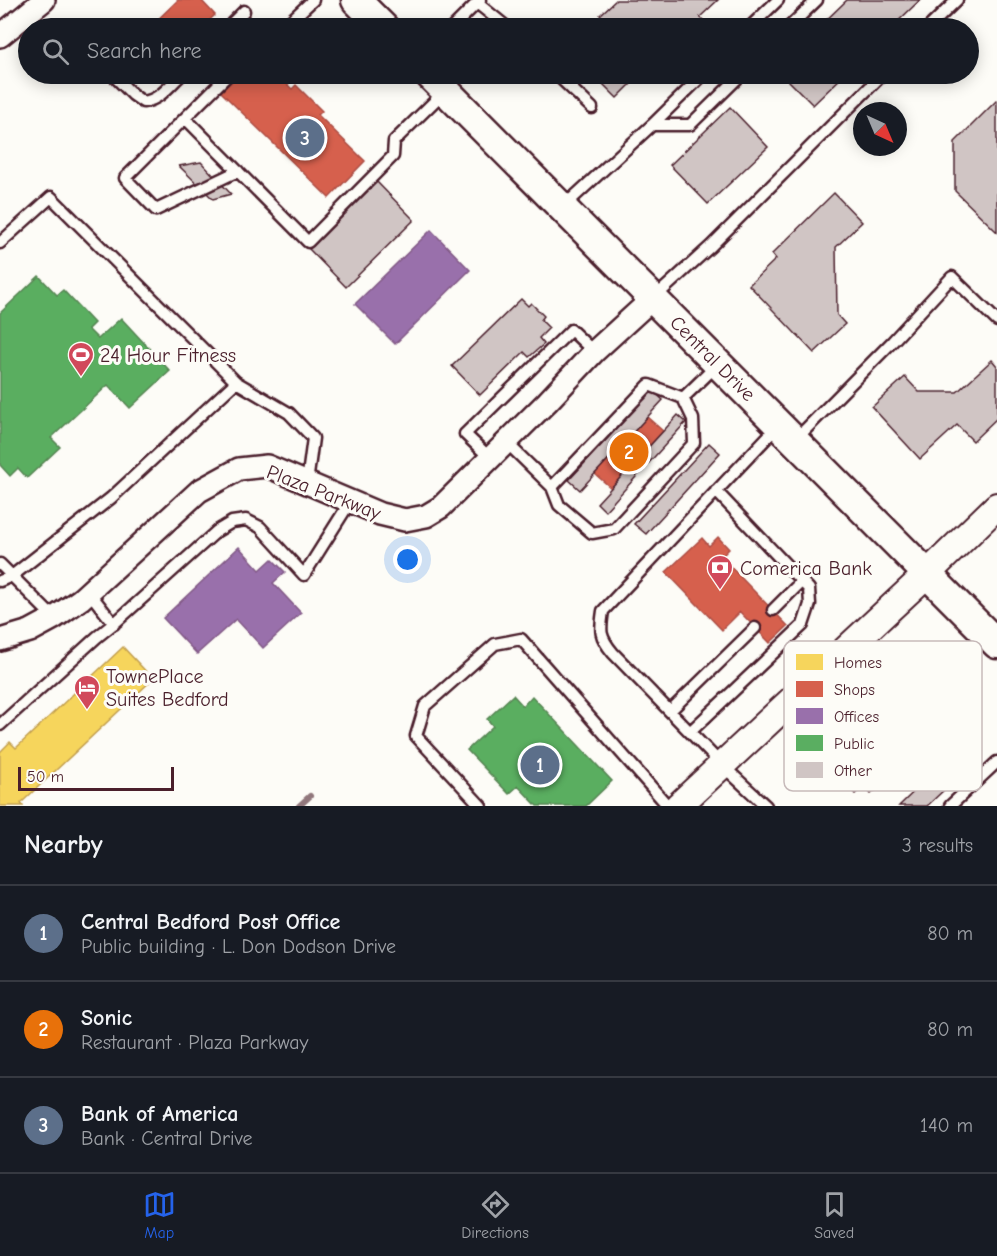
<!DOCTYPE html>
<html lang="en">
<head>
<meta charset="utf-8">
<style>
	body { margin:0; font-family:"Comic Neue",sans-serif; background:#20242c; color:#f1f3f6 }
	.compass { position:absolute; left:853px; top:102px; width:54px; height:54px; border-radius:50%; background:#171b24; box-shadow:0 3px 15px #0003; rotate:136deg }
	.scale { position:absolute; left:18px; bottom:15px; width:156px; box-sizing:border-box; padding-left:6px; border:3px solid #4a1f2b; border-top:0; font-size:16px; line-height:21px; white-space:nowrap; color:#4a1f2b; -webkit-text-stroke:4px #fdfcf7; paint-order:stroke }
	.you { position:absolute; left:408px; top:560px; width:21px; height:21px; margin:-15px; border:4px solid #fff; border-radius:50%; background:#1a73e8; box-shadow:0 0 0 9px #1a73e833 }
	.badge { display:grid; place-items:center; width:39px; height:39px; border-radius:50%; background:#2563eb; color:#fff; font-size:20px; font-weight:700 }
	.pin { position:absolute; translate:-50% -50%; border:3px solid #fff; box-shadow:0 2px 6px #0006 }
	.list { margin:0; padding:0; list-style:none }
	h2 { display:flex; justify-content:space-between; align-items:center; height:78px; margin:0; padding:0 24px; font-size:26px }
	h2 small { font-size:20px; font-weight:400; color:#9ea1a6 }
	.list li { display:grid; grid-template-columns:39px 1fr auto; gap:18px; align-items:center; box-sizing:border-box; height:96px; padding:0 24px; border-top:2px solid #363941 }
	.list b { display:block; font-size:22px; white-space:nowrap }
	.list p { margin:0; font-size:20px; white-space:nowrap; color:#9ea1a6 }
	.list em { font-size:20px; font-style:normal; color:#9ea1a6 }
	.icon { flex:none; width:33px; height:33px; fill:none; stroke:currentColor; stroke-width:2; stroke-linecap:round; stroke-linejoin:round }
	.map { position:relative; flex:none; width:997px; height:806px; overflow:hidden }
	.search { position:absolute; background:#171b24; box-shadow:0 3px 15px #0003; left:18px; right:18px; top:18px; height:66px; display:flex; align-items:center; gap:15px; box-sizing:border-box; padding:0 21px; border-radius:33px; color:#9ea1a6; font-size:22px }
	.sheet { height:366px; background:#171b24 }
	nav { display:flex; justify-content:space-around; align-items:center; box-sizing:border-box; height:84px; border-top:2px solid #363941; background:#171b24; font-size:16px; color:#9ea1a6 }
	nav a { display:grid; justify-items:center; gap:3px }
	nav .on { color:#2563eb }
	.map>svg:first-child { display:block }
	.homes { fill:#f6d55c; stroke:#c29e4d; stroke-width:1.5 }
	.shops { fill:#d6604d; stroke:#ac4c43; stroke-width:1.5 }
	.offices { fill:#9970ab; stroke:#815885; stroke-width:1.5 }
	.public { fill:#5aae61; stroke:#558351; stroke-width:1.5 }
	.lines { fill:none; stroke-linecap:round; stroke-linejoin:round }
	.stream { stroke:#91777b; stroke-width:6 }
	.building { fill:#d0c5c4; stroke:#4a1f2b; stroke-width:1.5 }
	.service-casing { stroke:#4a1f2b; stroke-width:15 }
	.minor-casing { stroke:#4a1f2b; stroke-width:26 }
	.tertiary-casing { stroke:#4a1f2b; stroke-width:30 }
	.secondary-casing { stroke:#4a1f2b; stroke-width:33 }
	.service { stroke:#fdfcf7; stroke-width:10 }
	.minor { stroke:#fdfcf7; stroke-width:21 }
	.tertiary { stroke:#fdfcf7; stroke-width:26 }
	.secondary { stroke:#fdfcf7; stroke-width:28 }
	.labels { text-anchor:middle; stroke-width:6; stroke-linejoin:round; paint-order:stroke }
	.poi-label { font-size:20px; fill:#4a1f2b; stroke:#fdfcf7; text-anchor:start }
	.street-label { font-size:20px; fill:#4a1f2b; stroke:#fdfcf7 }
	.key { fill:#fdfcf7; stroke:#c7baba; stroke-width:1.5 }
	.key-label { font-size:16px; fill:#4a1f2b }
</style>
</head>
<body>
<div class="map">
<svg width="997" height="806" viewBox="0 0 997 806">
	<rect width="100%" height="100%" fill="#fdfcf7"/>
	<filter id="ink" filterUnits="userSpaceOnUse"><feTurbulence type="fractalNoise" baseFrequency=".0167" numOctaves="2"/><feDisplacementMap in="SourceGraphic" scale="12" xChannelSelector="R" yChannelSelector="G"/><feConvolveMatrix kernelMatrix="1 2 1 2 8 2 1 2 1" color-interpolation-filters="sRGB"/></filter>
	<g filter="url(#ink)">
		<path class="homes" d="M 123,647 L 153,679 L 21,803 L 23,806 L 0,806 L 0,752 L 10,742 L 16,748 Z"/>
		<path class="shops" d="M 178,0 L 201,0 L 215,15 L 201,28 L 149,28 Z
			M 239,74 L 276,74 L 292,89 L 296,85 L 322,111 L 318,115 L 365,161 L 329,198 L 221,92 Z
			M 647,417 L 663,431 L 611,488 L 595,474 Z
			M 718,537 L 729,549 L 721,557 L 788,626 L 770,643 L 740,612 L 722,630 L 666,572 L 702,538 L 709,546 Z"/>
		<path class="offices" d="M 431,230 L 470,270 L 395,344 L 355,304 Z
			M 239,547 L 260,570 L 272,559 L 285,572 L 273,583 L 301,613 L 263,648 L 236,619 L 197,654 L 163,618 Z"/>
		<path class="public" d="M 39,276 L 57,295 L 63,290 L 94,323 L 88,329 L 98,339 L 121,318 L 170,371 L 130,408 L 108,385 L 51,438 L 60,447 L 27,478 L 18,468 L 10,476 L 0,465 L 0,313 Z
			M 513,695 L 523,706 L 532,696 L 612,781 L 586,806 L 537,806 L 518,786 L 509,794 L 467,750 L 493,726 L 487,719 Z"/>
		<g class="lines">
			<path class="stream" d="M 299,806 L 310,796"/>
		</g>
		<path class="building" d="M 616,0 L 718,0 L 700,17 L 711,28 L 614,28 L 600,15 Z
			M 847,0 L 920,0 L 891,28 L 818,28 Z
			M 593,74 L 641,74 L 617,98 Z
			M 782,74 L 845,74 L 813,105 Z
			M 997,100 L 997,232 L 955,191 L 955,142 Z
			M 730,107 L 768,147 L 708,204 L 670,165 Z
			M 201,162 L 231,194 L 213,199 L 179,166 Z
			M 377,182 L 414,220 L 346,287 L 309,249 Z
			M 834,193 L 862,222 L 836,247 L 837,315 L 845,324 L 814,353 L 749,285 L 776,259 L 772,254 Z
			M 521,299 L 528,306 L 531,303 L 544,316 L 541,320 L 549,328 L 539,338 L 544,344 L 529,357 L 524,352 L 480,395 L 452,366 Z
			M 992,360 L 997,366 L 997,418 L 973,441 L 957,425 L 920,459 L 872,407 L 905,377 L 919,392 L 957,392 Z
			M 652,390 L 663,400 L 580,490 L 569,480 Z
			M 678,415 L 686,422 L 605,511 L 597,503 Z
			M 709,443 L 720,453 L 646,534 L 634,524 Z
			M 927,687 L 948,710 L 942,716 L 945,718 L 877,781 L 881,785 L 871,794 L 864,786 L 855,794 L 837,774 L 844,767 L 822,743 L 832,734 L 857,760 L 908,712 L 904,708 Z
			M 966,741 L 980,756 L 927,806 L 899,806 Z"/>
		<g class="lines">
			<defs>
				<path id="service" d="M 477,3 L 508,28
					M 227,28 L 244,11
					M 283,28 L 313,0
					M 452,28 L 480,0
					M 749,28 L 778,0
					M 788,28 L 817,0
					M 928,28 L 957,0
					M 112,74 L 133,95 L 143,102 C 160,100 170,85 182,74
					M 229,74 L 185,118 L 308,242 L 393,156 L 394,141 L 445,91
					M 556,74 L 592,108
					M 185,118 L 125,178 L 156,210 L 238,171
					M 652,125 L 690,125 L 742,74
					M 563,207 L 652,125 L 704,74
					M 0,243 L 51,197 L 236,382 L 289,413 L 313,438 L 307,483
					M 654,298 L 711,246 L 883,74
					M 649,385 L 683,398 L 693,419 L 694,443 L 614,529 L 592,533 L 559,505 L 552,487 Z
					M 683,398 L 716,366
					M 795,440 L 892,342 L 952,277 L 997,321
					M 506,442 L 552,487
					M 490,458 L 465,434 L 571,330 L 594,352
					M 0,564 L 12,576 L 0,581
					M 89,592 L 114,624
					M 773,610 L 802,581
					M 54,618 L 12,576 L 111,498 L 236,382
					M 670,711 L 755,628
					M 0,725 L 97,637 L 117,621 L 217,531 L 232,522 L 246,520 L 260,527 L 304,575 L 350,502
					M 690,732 L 803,625 L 810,604 L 809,589 L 716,491
					M 481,806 L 416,736 L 425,706 L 495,644 L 521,639 L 668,806
					M 766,806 L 722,765 L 613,653 C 599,636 600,631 603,611 L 777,427
					M 950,806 L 997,762"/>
				<path id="minor" d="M 0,36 L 44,0
					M 0,640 L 30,631 L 54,618 L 81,599 L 199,491 L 239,469 L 267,466 L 380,514 L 405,520 L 426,516 L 441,507 L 547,402 L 594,352 L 653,298"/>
				<path id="tertiary" d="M 678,806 L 927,574 L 997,506"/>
				<path id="secondary" d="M 356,0 L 384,28
					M 429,74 L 997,644"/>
			</defs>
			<use href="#service" class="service-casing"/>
			<use href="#minor" class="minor-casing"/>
			<use href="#tertiary" class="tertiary-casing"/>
			<use href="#secondary" class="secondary-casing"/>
			<use href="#service" class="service"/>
			<use href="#minor" class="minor"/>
			<use href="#tertiary" class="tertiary"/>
			<use href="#secondary" class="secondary"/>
		</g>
	</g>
	<defs>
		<symbol id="stadium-pin" viewBox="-11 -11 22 30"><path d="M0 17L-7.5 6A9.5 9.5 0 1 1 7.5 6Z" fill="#d1495b" stroke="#fdfcf7"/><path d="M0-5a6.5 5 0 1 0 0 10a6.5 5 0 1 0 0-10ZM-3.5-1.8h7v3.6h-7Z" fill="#fff"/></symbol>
		<symbol id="bank-pin" viewBox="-11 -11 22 30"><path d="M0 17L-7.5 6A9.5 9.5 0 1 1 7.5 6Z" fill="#d1495b" stroke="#fdfcf7"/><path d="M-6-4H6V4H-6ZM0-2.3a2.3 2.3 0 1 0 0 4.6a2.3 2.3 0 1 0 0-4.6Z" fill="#fff"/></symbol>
		<symbol id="hotel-pin" viewBox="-11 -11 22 30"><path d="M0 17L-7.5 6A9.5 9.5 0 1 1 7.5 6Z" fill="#d1495b" stroke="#fdfcf7"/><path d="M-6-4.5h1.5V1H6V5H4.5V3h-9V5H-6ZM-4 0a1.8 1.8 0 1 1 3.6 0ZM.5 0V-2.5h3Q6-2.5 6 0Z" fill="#fff"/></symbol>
	</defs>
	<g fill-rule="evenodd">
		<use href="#stadium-pin" x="66" y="340" width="30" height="40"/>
		<use href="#bank-pin" x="705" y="553" width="30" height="40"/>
		<use href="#hotel-pin" x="72" y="673" width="30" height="40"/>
	</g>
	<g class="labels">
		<g class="poi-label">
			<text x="100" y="362">24 Hour Fitness</text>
			<text x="740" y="575">Comerica Bank</text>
			<text x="106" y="683">TownePlace<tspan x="106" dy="23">Suites Bedford</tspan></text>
		</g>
		<g class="street-label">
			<text transform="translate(713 358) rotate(45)" y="7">Central Drive</text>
			<text transform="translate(324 492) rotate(21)" y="7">Plaza Parkway</text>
		</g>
	</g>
	<rect x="784" y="641" width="198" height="150" rx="9" class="key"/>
	<rect x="796" y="654" width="27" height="16" fill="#f6d55c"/>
	<rect x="796" y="681" width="27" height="16" fill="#d6604d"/>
	<rect x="796" y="708" width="27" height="16" fill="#9970ab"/>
	<rect x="796" y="735" width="27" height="16" fill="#5aae61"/>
	<rect x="796" y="762" width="27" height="16" fill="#d0c5c4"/>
	<g class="key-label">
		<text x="834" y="668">Homes</text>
		<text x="834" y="695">Shops</text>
		<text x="834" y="722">Offices</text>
		<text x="834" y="749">Public</text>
		<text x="834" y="776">Other</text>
	</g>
</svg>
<svg class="compass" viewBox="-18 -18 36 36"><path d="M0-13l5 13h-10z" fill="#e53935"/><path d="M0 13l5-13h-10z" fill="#9ea1a6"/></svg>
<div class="scale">50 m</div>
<div class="you"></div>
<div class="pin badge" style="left:540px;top:765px;background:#5c6f8a">1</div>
<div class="pin badge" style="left:629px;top:452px;background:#e8710a">2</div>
<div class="pin badge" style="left:305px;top:138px;background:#5c6f8a">3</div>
<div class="search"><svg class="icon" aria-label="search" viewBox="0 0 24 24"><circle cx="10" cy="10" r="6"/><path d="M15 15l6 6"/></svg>Search here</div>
</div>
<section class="sheet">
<h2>Nearby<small>3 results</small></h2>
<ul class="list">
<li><span class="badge" style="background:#5c6f8a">1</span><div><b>Central Bedford Post Office</b><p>Public building · L. Don Dodson Drive</p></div><em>80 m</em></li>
<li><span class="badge" style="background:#e8710a">2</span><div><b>Sonic</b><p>Restaurant · Plaza Parkway</p></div><em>80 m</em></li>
<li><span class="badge" style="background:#5c6f8a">3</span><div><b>Bank of America</b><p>Bank · Central Drive</p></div><em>140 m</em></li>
</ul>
</section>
<nav>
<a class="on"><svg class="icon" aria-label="map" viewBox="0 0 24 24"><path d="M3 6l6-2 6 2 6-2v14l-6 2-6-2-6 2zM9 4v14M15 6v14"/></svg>Map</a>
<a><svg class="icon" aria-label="directions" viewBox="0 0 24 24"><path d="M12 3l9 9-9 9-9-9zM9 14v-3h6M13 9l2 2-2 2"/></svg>Directions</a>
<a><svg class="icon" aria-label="saved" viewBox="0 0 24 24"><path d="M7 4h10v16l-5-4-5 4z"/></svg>Saved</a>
</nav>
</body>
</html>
